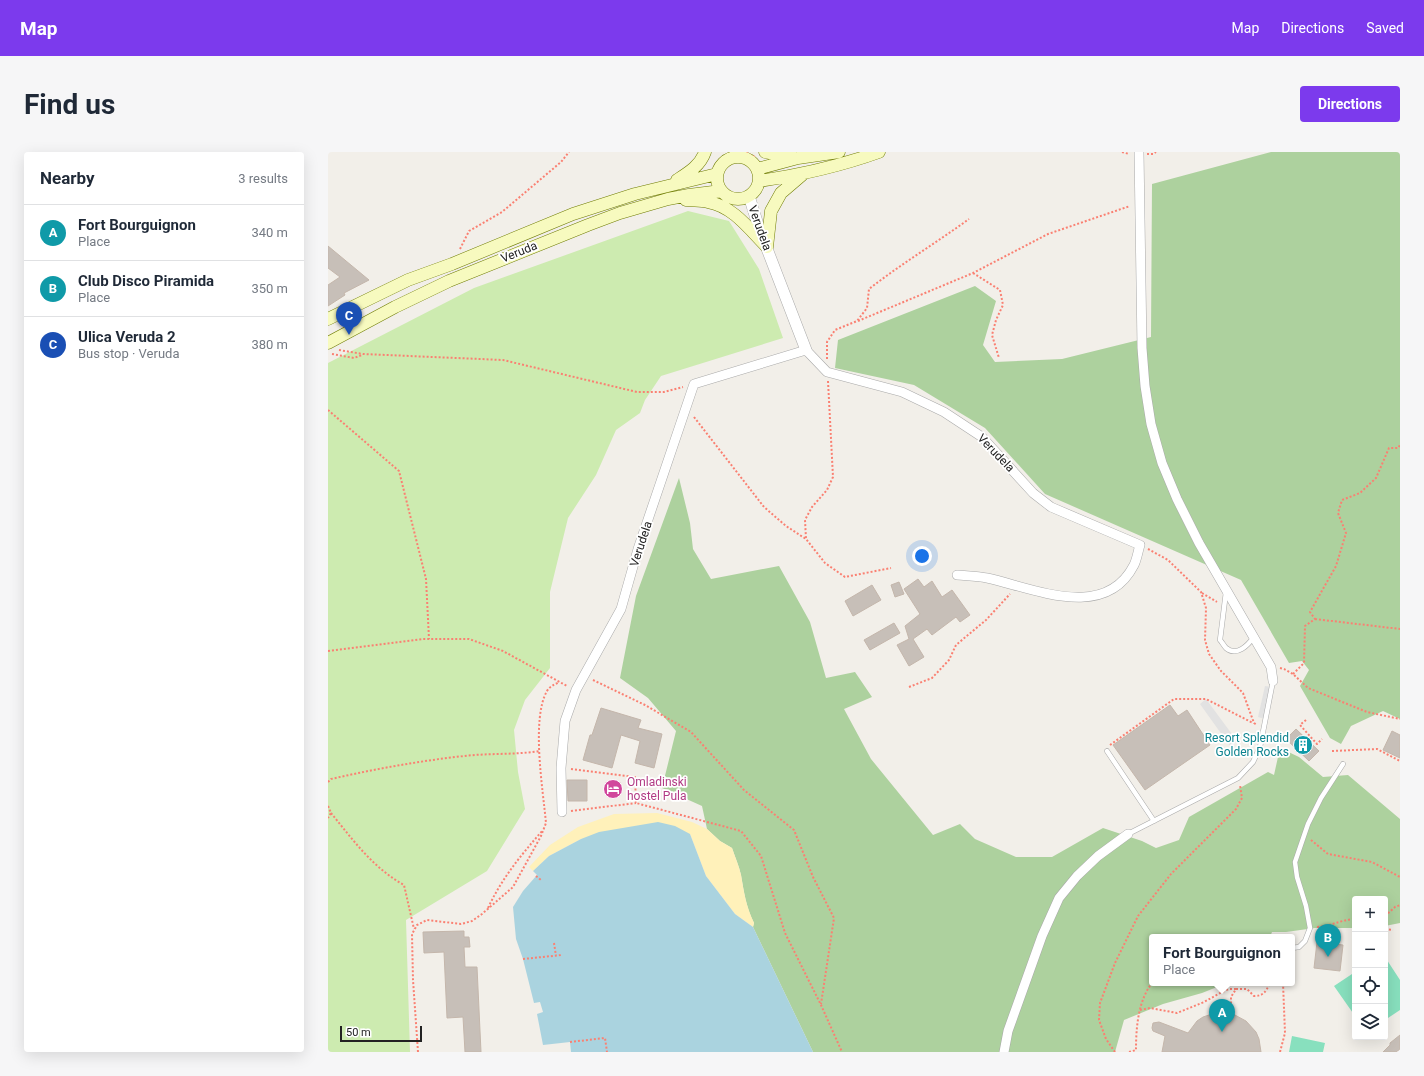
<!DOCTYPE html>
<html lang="en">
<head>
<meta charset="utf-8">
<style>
	body { margin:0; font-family:Roboto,sans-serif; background:#f6f6f7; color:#1f2937 }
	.controls { position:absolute; right:12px; bottom:12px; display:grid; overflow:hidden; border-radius:4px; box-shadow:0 4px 16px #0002 }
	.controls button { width:36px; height:36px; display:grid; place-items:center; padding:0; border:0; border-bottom:1px solid #e0e1e3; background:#fff; color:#1f2937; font:20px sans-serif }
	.scale { position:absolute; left:12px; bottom:10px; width:82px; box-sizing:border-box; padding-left:4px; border:2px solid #222; border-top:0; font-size:11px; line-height:14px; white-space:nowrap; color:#222; -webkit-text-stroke:3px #fff; paint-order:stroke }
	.you { position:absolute; left:594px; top:404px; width:14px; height:14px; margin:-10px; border:3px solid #fff; border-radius:50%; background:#1a73e8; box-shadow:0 0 0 6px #1a73e833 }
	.badge { display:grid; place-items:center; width:26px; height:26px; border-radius:50%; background:#7c3aed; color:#fff; font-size:13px; font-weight:700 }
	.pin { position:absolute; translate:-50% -33px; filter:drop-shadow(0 1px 2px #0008) }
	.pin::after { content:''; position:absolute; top:21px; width:14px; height:12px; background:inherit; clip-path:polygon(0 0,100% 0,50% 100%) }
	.popup { position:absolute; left:821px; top:782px; width:146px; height:52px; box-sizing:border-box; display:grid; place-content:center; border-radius:4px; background:#fff; filter:drop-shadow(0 1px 3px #0005); font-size:13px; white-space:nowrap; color:#747a83 }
	.popup b { font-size:15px; color:#1f2937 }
	.popup::after { content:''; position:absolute; left:50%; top:100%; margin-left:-8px; border:8px solid transparent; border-top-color:#fff }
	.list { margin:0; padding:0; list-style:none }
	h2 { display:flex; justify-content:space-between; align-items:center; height:52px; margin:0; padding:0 16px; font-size:17px }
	h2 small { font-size:13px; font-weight:400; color:#747a83 }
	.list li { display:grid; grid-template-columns:26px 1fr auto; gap:12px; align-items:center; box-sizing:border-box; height:56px; padding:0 16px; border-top:1px solid #e0e1e3 }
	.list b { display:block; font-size:15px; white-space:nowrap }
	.list p { margin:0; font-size:13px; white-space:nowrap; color:#747a83 }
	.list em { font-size:13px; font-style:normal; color:#747a83 }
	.icon { flex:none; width:22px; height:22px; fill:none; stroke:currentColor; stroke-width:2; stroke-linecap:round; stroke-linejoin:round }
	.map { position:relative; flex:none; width:1072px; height:900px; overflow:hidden; border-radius:4px }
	header { display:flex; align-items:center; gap:24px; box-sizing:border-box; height:56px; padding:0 20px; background:#7c3aed; color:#fff }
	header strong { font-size:19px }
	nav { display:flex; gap:22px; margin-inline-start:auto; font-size:14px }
	.intro { display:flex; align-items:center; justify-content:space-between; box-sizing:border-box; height:96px; padding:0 24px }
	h1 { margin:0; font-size:28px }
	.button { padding:10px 18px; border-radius:4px; background:#7c3aed; color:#fff; font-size:14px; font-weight:700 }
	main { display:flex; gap:24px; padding:0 24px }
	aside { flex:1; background:#fff; border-radius:4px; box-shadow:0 4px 16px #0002 }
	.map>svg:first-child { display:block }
	.grass { fill:#cdebb0 }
	.forest { fill:#add19e }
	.sand { fill:#fff1ba }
	.pitch { fill:#88e0be }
	.parking { fill:#e2e2e2 }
	.water { fill:#aad3df }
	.building { fill:#c7bfb8; stroke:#c4b6ab }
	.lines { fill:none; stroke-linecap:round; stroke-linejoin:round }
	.service-casing { stroke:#a9a9a9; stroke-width:5.5 }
	.minor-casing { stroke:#a9a9a9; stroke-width:10 }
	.tertiary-casing { stroke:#a9a9a9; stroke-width:12 }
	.secondary-casing { stroke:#707d05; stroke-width:13 }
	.path { stroke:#fa8072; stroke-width:2; stroke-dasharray:2 2; stroke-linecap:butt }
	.service { stroke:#fff; stroke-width:4.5 }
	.minor { stroke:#fff; stroke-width:9 }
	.tertiary { stroke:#fff; stroke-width:11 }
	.secondary { stroke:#f7fabf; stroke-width:12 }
	.labels { text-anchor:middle; stroke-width:3.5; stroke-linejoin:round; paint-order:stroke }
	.street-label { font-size:12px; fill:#222; stroke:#fff }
	.culture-label { font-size:12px; fill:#0d838f; stroke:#fff; text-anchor:end }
	.hotel-label { font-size:12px; fill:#b23c85; stroke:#fff; text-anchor:start }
</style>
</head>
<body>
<header>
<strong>Map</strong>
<nav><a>Map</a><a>Directions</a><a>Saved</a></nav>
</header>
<div class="intro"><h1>Find us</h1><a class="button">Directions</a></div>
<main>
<aside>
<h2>Nearby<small>3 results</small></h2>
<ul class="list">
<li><span class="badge" style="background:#0f9aa8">A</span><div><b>Fort Bourguignon</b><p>Place</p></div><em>340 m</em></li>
<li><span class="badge" style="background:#0f9aa8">B</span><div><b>Club Disco Piramida</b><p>Place</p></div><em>350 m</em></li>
<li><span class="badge" style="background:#1a4fb4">C</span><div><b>Ulica Veruda 2</b><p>Bus stop · Veruda</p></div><em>380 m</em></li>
</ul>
</aside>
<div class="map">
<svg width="1072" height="900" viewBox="0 0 1072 900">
	<rect width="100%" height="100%" fill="#f2efe9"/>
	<path class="grass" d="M 360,59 L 401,69 L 431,117 L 455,186 L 333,224 L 317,248 L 312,261 L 288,278 L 268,323 L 240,366 L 222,440 L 222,516 L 197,548 L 186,578 L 190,620 L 197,657 L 159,719 L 78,768 L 82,900 L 0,900 L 0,211 L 146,136 Z"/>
	<path class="forest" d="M 943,0 L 1072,0 L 1072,567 L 1055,559 L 1023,574 L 1013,592 L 1002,586 L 972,534 L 981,518 L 974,509 L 961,511 L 913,428 L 717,342 L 657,276 L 586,233 L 507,216 L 510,188 L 647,134 L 668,149 L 655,193 L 667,210 L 734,207 L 823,185 L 824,32 Z
		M 351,326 L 362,371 L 365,397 L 383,427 L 451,414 L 482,470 L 498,526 L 527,520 L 544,545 L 516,557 L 543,607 L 605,683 L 632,672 L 647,687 L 688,705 L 724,705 L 775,676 L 814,689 L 828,696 L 851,688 L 861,665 L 940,620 L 946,623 L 952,596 L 971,605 L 995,625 L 1020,623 L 1072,667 L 1072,771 L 1057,774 L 1057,747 L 1027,747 L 1027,776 L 987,776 L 958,780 L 944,780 L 942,785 L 824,785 L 824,831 L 899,831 L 874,841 L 835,852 L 796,868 L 787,900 L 485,900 L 425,775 L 426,771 C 418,755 416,740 413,723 C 411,714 407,705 404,696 L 392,689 L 379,677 L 374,654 L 334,636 L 348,579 L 320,546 L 292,526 L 308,444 Z"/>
	<path class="sand" d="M 329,661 L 364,670 L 379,677 L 392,689 L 404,696 C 407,705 411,714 413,723 C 416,741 418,754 426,771 L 425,775 L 407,762 L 378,724 L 362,682 L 253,687 L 221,704 L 205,719 L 201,715 L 222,693 L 250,675 L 286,662 Z"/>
	<path class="pitch" d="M 1057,805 L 1072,828 L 1072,858 L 1057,868 Z
		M 1027,820 L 1027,864 L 1006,834 Z
		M 964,884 L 997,891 L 995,900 L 961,900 Z"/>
	<path class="parking" d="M 937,534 L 944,535 L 937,567 L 930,565 Z
		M 878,547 L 909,589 L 902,594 L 872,552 Z"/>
	<path class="water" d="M 330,670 L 347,674 L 362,682 L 378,724 L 407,762 L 425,775 L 485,900 L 243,900 L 242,890 L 215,893 L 209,862 L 215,860 L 212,850 L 206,851 L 195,807 L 188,787 L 185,755 L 195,739 L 209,723 L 205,719 L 221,704 L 253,687 L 271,680 Z"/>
	<path class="building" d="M 0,94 L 41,128 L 16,141 L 17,143 L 0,154 L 0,133 L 12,125 L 0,116 Z
		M 590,427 L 596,435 L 604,429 L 614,445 L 624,438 L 642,463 L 632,470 L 628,465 L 604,483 L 599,477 L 585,487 L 596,505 L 581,514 L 569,493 L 581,487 L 577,474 L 592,462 L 576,437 Z
		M 571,430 L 576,442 L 567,445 L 563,433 Z
		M 544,433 L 553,448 L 525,464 L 517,449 Z
		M 566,471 L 572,481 L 542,498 L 536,488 Z
		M 842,553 L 850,564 L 859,558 L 882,593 L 817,638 L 785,593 Z
		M 273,556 L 313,568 L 310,576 L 334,582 L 326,616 L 307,611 L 312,589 L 293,583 L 284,616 L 255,608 L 262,583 L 264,583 Z
		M 968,577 L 991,599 L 981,609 L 958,587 Z
		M 1064,579 L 1072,583 L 1072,606 L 1055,598 Z
		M 239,628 L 259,628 L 259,649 L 240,649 Z
		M 136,779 L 136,785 L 141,785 L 142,795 L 136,795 L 137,815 L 149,815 L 153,900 L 137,900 L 135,865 L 119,866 L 116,800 L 96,801 L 95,780 Z
		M 989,790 L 1015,793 L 1012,819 L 986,816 Z
		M 890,860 L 905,862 L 918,869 L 928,880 L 931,887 L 933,900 L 834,900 L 837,884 L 825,879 L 824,876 L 825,871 L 831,870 L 860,881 L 869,869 L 875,865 Z
		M 1072,883 L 1072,897 L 1068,900 L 1055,900 L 1062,893 L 1062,891 Z"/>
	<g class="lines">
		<defs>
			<path id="service" d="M 898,440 L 892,488 C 894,490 896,494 898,496 C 909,505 920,493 926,485
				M 779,599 L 826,669
				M 800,682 L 910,626 L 925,610 L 932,595 L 945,529
				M 964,796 L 971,795 L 977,789 L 982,776 L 978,754 L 969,725 L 967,710 L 980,672 L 993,646 L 1015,612"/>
			<path id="minor" d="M 811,0 L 814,196 L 817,234 L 823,272 L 834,311 L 849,347 L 871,391 L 943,515 L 945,529
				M 234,660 L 233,616 L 237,569 L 248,538 L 293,457 L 310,397 L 366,232 L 478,198 L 499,220 L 574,240 L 616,260 L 654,285 L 705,341 L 723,355 L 812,393 C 810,399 809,407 806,413 C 777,470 705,436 659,426 C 649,424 639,424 629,423
				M 676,900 L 680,879 L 714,784 L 731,746 L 749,724 L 770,704 L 800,682"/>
			<path id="tertiary" d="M 421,44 L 431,76 L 478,198"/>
			<path id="secondary" d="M 437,0 L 467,6
				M389 26a21 21 0 1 1 42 0a21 21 0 1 1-42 0Z
				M 429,17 L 470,6 L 511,0
				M 349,28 C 360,21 372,14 377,0
				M 431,29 C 472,23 512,14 551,0
				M 358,48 C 366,49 373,48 380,50 C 405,54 422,78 439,95
				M 439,95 L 443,59 L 453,41 L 474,23
				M 0,167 L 80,128 L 124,112 L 245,62 L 307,42 L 389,22
				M 0,191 L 67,155 L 121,129 L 260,73 L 292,61 L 340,47 L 361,43 L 393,39"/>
		</defs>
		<use href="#service" class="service-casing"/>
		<use href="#minor" class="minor-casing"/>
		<use href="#tertiary" class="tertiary-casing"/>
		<use href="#secondary" class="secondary-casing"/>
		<path class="path" d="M 418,0 L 422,3 L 427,5
			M 794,0 L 801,2
			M 819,2 L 825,2 L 828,0
			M 132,97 L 141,79 L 174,60 L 233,10 L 241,0
			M 645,121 L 672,138 L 675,153 L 668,168 L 664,183 L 671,206
			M 530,169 L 645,121 L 720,82 L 802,54
			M 11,198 L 35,202 L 175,208 L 309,240 L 336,240 L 355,235
			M 4,202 L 26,206 L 34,203
			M 499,207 L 499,190 L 507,178 L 529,169 L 539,156 L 541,137 C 573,112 608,91 641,67
			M 500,229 L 505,325 L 499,338 L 484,355 L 477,368 L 478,387 L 497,411 L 517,425 L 563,416
			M 0,258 L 71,319 L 98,427 L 101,487
			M 366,265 L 436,355 L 458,374 L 478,387
			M 820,397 L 840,408 L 873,440 L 878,456 L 877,488 L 881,502 L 893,519 L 915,541 L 926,571 L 929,573
			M 874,441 L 889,450
			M 987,467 L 1072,477
			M 0,499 L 95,487 L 141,487 L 175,499 L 239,534
			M 952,516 L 956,517 L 965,522 L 980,536 L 1039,560 L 1072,567
			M 965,522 L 976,511 L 977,474 L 987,467 L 982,460 L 1008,414 L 1018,381 L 1010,361 L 1014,348 L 1032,341 L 1048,326 L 1061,296 L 1070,296 L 1072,293
			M 265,528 L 317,553 L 363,580 L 416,638 L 466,678 L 485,725 L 506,766 L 493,852
			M 581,535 L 604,526 L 621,508 L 628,493 L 658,468 L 682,442
			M 978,568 L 972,573 L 989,592 L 994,587
			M 782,593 L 846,547 L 878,547 L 925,571
			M 1004,599 L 1049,597 L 1072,609
			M 243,617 L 307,625 L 308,651 L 413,679 L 433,704 L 457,781 L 493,853 L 514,900
			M 0,630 L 3,627 C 47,617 91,609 136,604 C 161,601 187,603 212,599
			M 0,654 L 3,661 L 0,666
			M 243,659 L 308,651
			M 3,661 C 25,688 45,716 76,733 L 86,777
			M 983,688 L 1000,702 L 1044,710 L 1072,725
			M 208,724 L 213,728
			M 160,756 C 174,726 193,703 215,678
			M 1057,764 L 1067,755 L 1072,753
			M 989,775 C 1003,774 1012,768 1027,767
			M 1057,777 L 1065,778
			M 936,785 L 941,785
			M 226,791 L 228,804
			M 195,807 L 234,803
			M 908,837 L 919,837 L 926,844 C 936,844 938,839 942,831
			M 812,858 L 822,856 L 849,861 L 876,850 L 894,840 L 901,837 L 908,837 L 903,845 L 903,855
			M 242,890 L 277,886 L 279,900
			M 90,900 L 85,828 L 84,782 L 89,773 L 99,768 L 133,772 L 144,769 L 154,762 L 185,735 L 213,684 L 218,671 C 215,638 203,567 219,539 C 222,534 226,533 231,530
			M 787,900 L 778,887 L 771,868 L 772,851 L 787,811 L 810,764 L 843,722 L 908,657 L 914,646 L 912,633
			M 801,900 L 808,898 C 808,876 810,849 824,831
			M 952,900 L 957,881 L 955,831"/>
		<use href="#service" class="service"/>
		<use href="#minor" class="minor"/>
		<use href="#tertiary" class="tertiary"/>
		<use href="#secondary" class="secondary"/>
	</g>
	<defs>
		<symbol id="building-disc" viewBox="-11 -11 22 22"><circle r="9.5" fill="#0f9aa8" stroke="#fff"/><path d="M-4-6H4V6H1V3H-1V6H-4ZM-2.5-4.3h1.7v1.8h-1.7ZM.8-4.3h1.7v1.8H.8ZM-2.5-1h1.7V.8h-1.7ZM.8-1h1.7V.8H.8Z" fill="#fff"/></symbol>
		<symbol id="hotel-disc" viewBox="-11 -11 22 22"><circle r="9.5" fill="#d1479c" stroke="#fff"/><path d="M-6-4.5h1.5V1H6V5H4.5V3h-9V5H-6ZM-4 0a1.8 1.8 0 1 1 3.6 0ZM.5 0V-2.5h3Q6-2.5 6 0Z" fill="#fff"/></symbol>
	</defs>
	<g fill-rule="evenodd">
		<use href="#building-disc" x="964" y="582" width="22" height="22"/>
		<use href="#hotel-disc" x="274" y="626" width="22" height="22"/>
	</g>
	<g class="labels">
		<g class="street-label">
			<text transform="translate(432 76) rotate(70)" y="4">Verudela</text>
			<text transform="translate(191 100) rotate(-22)" y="4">Veruda</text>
			<text transform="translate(668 301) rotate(46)" y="4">Verudela</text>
			<text transform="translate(313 392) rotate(-72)" y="4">Verudela</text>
		</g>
		<g class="culture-label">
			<text x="961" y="590">Resort Splendid<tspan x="961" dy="14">Golden Rocks</tspan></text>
		</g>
		<g class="hotel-label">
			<text x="299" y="634">Omladinski<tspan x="299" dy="14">hostel Pula</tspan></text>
		</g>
	</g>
</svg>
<div class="controls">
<button>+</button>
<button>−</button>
<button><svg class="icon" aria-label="locate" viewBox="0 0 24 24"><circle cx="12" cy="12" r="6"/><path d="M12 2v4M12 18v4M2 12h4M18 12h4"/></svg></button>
<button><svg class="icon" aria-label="layers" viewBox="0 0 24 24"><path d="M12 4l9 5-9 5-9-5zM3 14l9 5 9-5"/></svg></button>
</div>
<div class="scale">50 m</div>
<div class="you"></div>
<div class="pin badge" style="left:894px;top:880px;background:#0f9aa8">A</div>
<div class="popup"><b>Fort Bourguignon</b>Place</div>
<div class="pin badge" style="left:1000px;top:805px;background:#0f9aa8">B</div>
<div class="pin badge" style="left:21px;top:183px;background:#1a4fb4">C</div>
</div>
</main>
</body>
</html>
